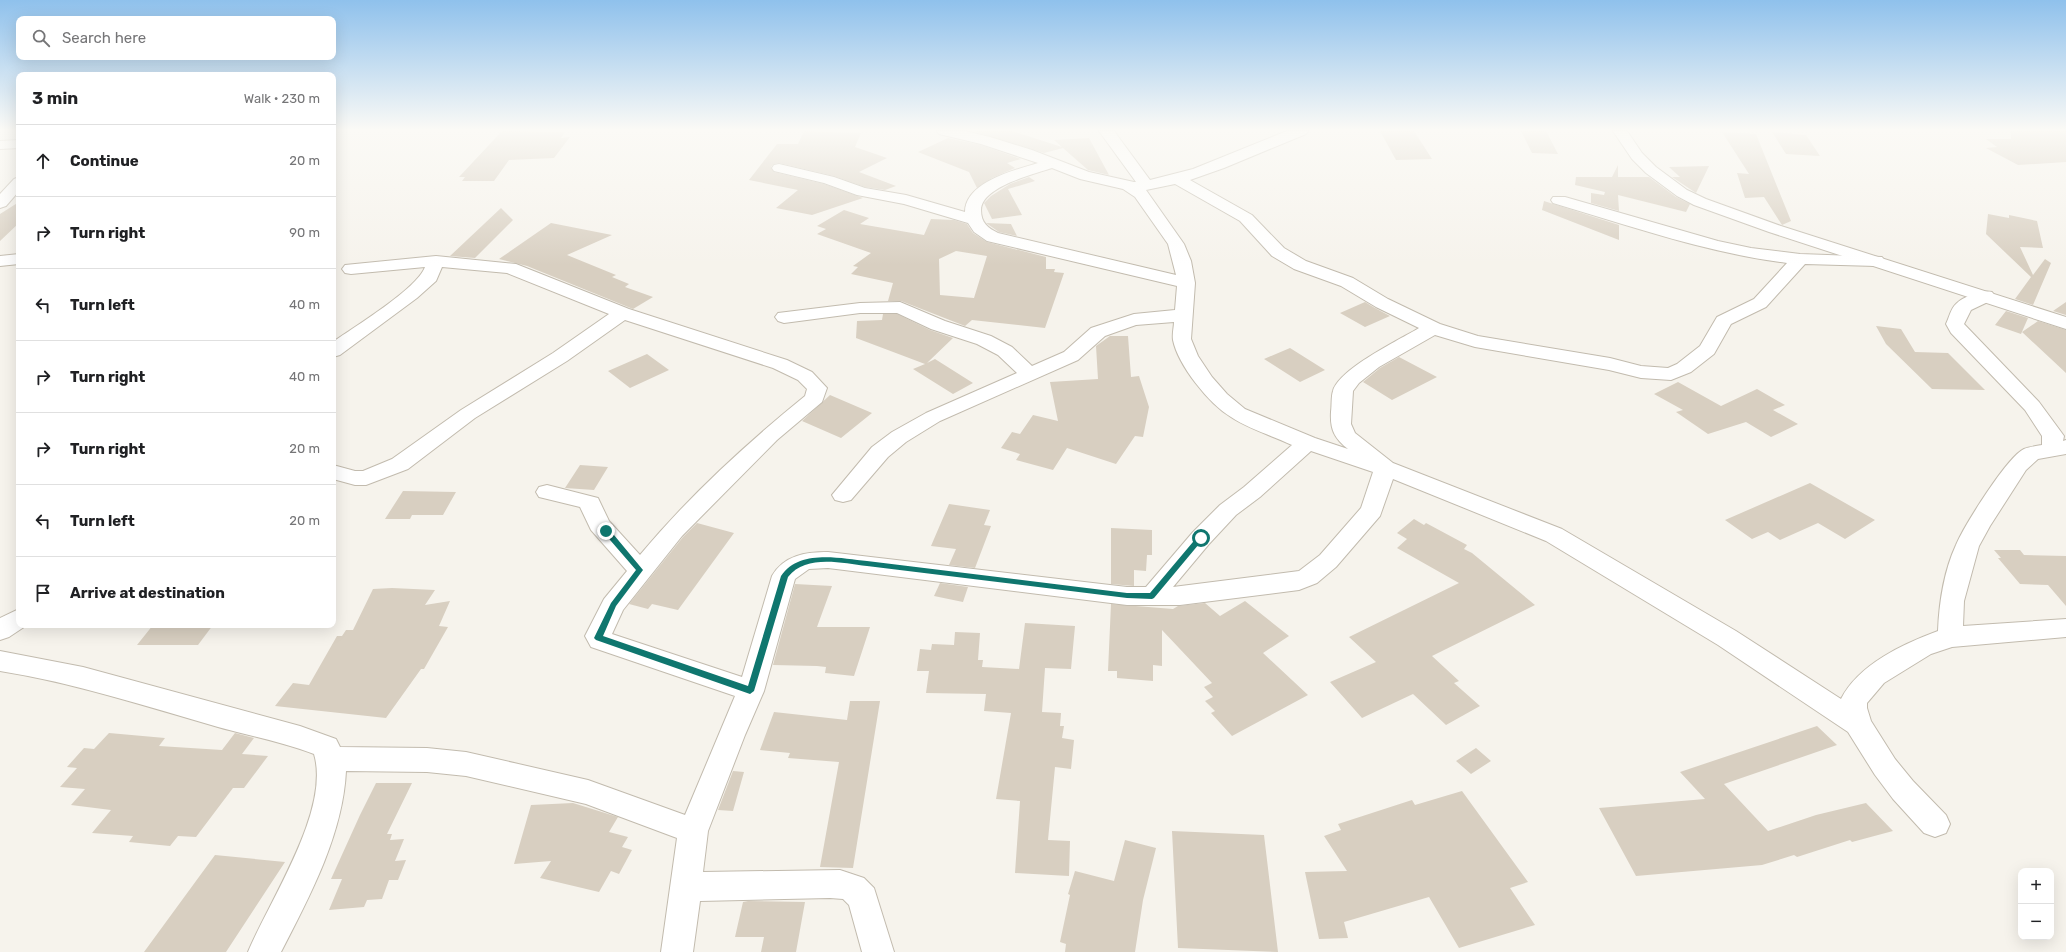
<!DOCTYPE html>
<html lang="en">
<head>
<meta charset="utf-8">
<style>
	body { margin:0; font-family:Rubik,sans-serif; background:#f2f2f2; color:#202124 }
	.controls { position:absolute; right:12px; bottom:12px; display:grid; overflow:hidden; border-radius:8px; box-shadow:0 4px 16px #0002 }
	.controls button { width:36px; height:36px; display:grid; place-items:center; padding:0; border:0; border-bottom:1px solid #e0e0e0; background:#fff; color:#202124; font:20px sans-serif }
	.stop { position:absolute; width:12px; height:12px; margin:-9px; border:3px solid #0f766e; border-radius:50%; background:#fff }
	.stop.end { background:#0f766e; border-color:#fff; box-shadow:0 1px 4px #0008 }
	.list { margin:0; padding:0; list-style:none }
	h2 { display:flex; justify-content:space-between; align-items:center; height:52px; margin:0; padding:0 16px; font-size:17px }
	h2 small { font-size:13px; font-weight:400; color:#757577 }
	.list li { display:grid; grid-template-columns:26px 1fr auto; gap:12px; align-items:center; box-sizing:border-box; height:72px; padding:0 16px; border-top:1px solid #e0e0e0 }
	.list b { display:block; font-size:15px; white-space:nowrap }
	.list em { font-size:13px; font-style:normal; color:#757577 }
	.icon { flex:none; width:22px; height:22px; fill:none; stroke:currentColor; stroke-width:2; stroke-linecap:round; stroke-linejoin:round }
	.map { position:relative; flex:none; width:2066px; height:952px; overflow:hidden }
	.search { position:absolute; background:#fff; box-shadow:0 4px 16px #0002; left:16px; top:16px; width:320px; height:44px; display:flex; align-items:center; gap:10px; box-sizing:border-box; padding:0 14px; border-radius:8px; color:#757577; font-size:15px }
	.panel { position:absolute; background:#fff; box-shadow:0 4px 16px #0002; left:16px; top:72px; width:320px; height:556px; border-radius:8px }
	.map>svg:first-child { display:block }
	.building { fill:#d8cfc1; fill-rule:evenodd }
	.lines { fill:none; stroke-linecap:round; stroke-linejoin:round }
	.minor-casing { stroke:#c2bbae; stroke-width:2 }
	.tertiary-casing { stroke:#c2bbae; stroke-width:2 }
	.minor { fill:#fff; fill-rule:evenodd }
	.tertiary { fill:#fff; fill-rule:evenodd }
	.route { fill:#0f766e }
</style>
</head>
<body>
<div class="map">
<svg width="2066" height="952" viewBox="0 0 2066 952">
	<rect width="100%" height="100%" fill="#f6f3ec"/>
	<path class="building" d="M 502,131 L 565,132 L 561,138 L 570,137 L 554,158 L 509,160 L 494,181 L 462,181 L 465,177 L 459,177 Z
		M 804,131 L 861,133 L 855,147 L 887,158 L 859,172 L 896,186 L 885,190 L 865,187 L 834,176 L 779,163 L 774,164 L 771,167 L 774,172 L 824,184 L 863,198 L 812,215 L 776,208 L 798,190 L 749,180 L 777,144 L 798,144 Z
		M 973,131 L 1012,131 L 1062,147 L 1054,140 L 1089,138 L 1109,175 L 1088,170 L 1063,148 L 1044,153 Z
		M 1380,131 L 1414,131 L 1432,159 L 1396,160 Z
		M 1521,131 L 1546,131 L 1558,154 L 1532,153 Z
		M 2011,131 L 2066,131 L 2066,162 L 2018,165 L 1986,148 L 1997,147 L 1986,139 L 2011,139 Z
		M 1722,132 L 1756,134 L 1791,221 L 1782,225 L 1764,197 L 1745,198 L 1737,173 L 1749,174 Z
		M 1772,132 L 1806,135 L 1820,156 L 1786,154 Z
		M 948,138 L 981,145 L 1021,159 L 1007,163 L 1015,168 L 992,178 L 977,188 L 969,172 L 918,152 Z
		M 1618,165 L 1618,177 L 1649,177 L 1676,197 L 1690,204 L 1686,212 L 1618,195 L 1619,211 L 1591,203 L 1591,193 L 1604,195 L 1605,192 L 1575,185 L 1576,177 L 1612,177 Z
		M 1709,166 L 1696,193 L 1672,177 L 1680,177 L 1669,167 Z
		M 1029,177 L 1035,181 L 1008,189 L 1022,215 L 992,219 L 984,203 L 991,196 L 1010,184 Z
		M 1544,201 L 1619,225 L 1619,240 L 1542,210 Z
		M 19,202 L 19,223 L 0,241 L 0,214 Z
		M 501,208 L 513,220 L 475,258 L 450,256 Z
		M 844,210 L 869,218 L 860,224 L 924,235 L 931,219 L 954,220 L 967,224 L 973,233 L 987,242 L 1046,257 L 1046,269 L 1055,269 L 1054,272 L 1064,273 L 1045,328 L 972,320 L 965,326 L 901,301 L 888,301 L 893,283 L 851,274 L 858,267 L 853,266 L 871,253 L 817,234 L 826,229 L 817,226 ZM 956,251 L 987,256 L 974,298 L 940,295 L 939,259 Z
		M 1988,214 L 2009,218 L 2009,215 L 2037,221 L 2043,248 L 2020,247 L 2033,275 L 2045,259 L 2051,263 L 2033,305 L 2015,299 L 2031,277 L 1986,234 Z
		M 551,223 L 612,235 L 567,255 L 616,275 L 612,277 L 629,284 L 625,287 L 653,297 L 633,309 L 527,266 L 499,259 Z
		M 986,223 L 1011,224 L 1017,236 L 999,232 Z
		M 1365,302 L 1375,308 L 1390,316 L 1365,327 L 1340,313 Z
		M 2066,302 L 2066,315 L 2053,311 Z
		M 2006,311 L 2028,318 L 2021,334 L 1995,325 Z
		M 883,314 L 897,314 L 930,330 L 953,338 L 927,363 L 935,359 L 973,383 L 953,394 L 913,369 L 925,364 L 856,338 L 857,321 L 882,320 Z
		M 2038,321 L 2066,330 L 2066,373 L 2022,332 Z
		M 1876,326 L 1901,329 L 1915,352 L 1948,353 L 1985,390 L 1932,389 L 1886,344 Z
		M 1110,336 L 1128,336 L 1131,377 L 1139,376 L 1149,407 L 1143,437 L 1135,436 L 1116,464 L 1067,448 L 1053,470 L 1016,460 L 1020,454 L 1001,448 L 1012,432 L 1020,434 L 1033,415 L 1058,421 L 1050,382 L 1098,379 L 1096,346 Z
		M 1290,348 L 1325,370 L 1300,382 L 1264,359 Z
		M 647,354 L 669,370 L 630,388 L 608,371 Z
		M 1399,357 L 1437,377 L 1392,400 L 1363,382 L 1380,368 Z
		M 1678,382 L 1721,406 L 1757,389 L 1785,405 L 1773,410 L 1798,424 L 1771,437 L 1746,422 L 1708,434 L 1676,412 L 1683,410 L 1654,394 Z
		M 830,395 L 872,413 L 841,438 L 802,421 Z
		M 580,465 L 608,467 L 594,490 L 565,488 Z
		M 1810,483 L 1875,520 L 1845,539 L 1818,523 L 1780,540 L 1768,532 L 1752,539 L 1725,520 Z
		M 403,491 L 456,492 L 443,515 L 412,515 L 410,519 L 385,519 Z
		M 949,504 L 990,510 L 984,525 L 991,526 L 975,568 L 949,565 L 956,549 L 931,546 Z
		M 1414,519 L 1424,525 L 1426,523 L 1467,545 L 1464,549 L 1472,553 L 1535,605 L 1432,656 L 1459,681 L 1454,683 L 1480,706 L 1446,725 L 1413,694 L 1362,718 L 1330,682 L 1376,662 L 1349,637 L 1459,583 L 1397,548 L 1407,539 L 1397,533 Z
		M 697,523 L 734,533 L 678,610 L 652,604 L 648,609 L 629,604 L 683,537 Z
		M 1111,528 L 1152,530 L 1152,555 L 1147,555 L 1146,571 L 1134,570 L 1134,586 L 1111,584 Z
		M 1994,550 L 2020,550 L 2024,555 L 2066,556 L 2066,606 L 2048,585 L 2020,584 L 1998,558 L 2001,558 Z
		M 940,583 L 968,587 L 963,602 L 934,596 Z
		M 795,584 L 832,586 L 817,627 L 870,627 L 854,676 L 825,673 L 826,667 L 817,666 L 773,665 Z
		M 392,588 L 435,590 L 425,605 L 450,601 L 439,626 L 448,627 L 424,669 L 421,669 L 386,718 L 275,706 L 293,683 L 309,685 L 337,636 L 342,636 L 346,630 L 353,630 L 373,589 Z
		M 1245,601 L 1289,636 L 1263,653 L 1308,695 L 1232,736 L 1211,713 L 1215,711 L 1205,701 L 1213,697 L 1204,687 L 1212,683 L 1162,630 L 1162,666 L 1153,665 L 1153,681 L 1117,678 L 1117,671 L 1108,671 L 1111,604 L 1173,609 L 1178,606 L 1205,603 L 1220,616 Z
		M 1025,623 L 1075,626 L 1071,669 L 1045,668 L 1042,712 L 1061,713 L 1060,726 L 1064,726 L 1062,738 L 1074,740 L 1071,769 L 1055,767 L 1048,840 L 1070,841 L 1069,876 L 1015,873 L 1020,801 L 996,799 L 1011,713 L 984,711 L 986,694 L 926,693 L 929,671 L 917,671 L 920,649 L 931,650 L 932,644 L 954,645 L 955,632 L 980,633 L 978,660 L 983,660 L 982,667 L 1019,669 Z
		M 153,625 L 213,625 L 198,645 L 137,645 Z
		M 850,701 L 880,701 L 853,868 L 820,867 L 839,762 L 788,758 L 790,753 L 760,750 L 774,712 L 847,720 Z
		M 1817,726 L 1837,745 L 1724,784 L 1768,831 L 1816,815 L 1866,803 L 1893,831 L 1852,842 L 1850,840 L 1797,857 L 1794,855 L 1762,865 L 1636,876 L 1599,808 L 1705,799 L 1680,772 Z
		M 109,733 L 165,738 L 159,746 L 222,750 L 235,733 L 254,738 L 242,754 L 268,756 L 244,788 L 233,788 L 196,837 L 178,836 L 170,846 L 129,842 L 133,836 L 92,833 L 111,810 L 71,805 L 85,789 L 60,787 L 77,768 L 67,767 L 84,748 L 94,749 Z
		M 1476,748 L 1491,761 L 1471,774 L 1456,761 Z
		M 733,771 L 744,772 L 733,811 L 718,810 Z
		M 376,783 L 412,783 L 387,834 L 392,834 L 390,840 L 404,839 L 395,861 L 406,860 L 398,880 L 389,880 L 382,899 L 367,900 L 364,907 L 329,910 L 342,879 L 331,879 L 360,815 Z
		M 1462,791 L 1528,882 L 1510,888 L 1535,925 L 1459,948 L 1429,897 L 1344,922 L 1348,938 L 1319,939 L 1305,872 L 1347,871 L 1324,836 L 1341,830 L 1338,824 L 1412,800 L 1415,805 Z
		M 573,803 L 618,817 L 609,832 L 628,837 L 622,847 L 632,850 L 619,874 L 611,871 L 599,892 L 540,878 L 551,861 L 514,864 L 531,805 Z
		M 1172,831 L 1264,835 L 1278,952 L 1178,948 Z
		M 1125,840 L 1156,848 L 1143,900 L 1135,952 L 1065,952 L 1066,944 L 1060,942 L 1070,895 L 1068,894 L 1075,871 L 1114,881 Z
		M 215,855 L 285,862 L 226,952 L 144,952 Z
		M 748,901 L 805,902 L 796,952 L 761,952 L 764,937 L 735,937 L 743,902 Z"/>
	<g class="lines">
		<defs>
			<path id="minor" d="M 937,131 L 965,131 L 990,137 L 1032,150 L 1089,172 L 1134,182 L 1136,182 L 1099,131 L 1114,131 L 1150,180 L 1193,169 L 1287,131 L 1308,131 L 1306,134 L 1224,168 L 1190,180 L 1252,215 L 1284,248 L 1306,261 L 1353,278 L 1388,299 L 1440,324 L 1478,336 L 1610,358 L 1641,366 L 1668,368 L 1677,364 L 1700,346 L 1717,317 L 1754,299 L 1787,263 C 1707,253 1631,226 1553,203 L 1551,200 L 1553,197 L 1565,197 L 1718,241 L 1751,248 L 1800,254 L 1882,257 L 1885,261 L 1882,265 L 1876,266 L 1805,264 L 1766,307 L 1731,324 L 1714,354 L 1691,372 L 1671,380 L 1641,378 L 1609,370 L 1475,347 L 1435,335 L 1379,367 L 1359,383 L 1353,391 L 1351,424 L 1355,433 L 1393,463 L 1562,529 L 1736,631 L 1841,699 C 1859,664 1903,644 1938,631 C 1939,604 1944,571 1956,545 C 1964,526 2007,457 2024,449 C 2029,447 2036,446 2042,445 L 2042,436 L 2025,410 L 1951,333 L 1946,324 C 1949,318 1951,308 1956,304 C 1964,296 1982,290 1992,292 L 1995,296 L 1992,300 L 1971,310 L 1964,324 L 2039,402 L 2064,436 L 2063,441 L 2066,440 L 2066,454 L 2038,459 L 2026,470 L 1990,526 L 1979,546 L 1964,601 L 1963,626 L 2066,619 L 2066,637 L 1952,647 L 1931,654 L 1884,683 L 1867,703 L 1867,708 L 1871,721 L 1895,759 L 1913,781 L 1946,815 L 1950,824 L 1946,833 L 1935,837 L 1924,833 L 1893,799 L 1875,775 L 1848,732 L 1718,645 L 1546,541 L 1393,479 L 1380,516 L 1336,567 L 1317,583 L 1299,590 L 1180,605 L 1127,605 L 828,568 L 809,569 L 795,579 L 764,691 L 745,735 L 708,831 L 703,872 L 840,870 L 864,878 L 874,888 L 894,952 L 862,952 L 849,905 L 843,899 L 830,898 L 700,901 L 693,952 L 661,952 L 677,838 L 586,804 L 466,776 L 427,772 L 346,771 C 343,834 310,896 281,952 L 248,952 C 269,901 331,810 314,754 C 283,742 250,736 218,727 C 145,706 75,683 0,671 L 0,651 L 83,667 L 300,726 L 336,739 L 340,747 L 427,748 L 466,752 L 588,780 L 685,815 L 735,696 L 591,647 L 585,636 L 604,599 L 627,571 L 591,530 L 580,507 L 539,497 L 536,492 L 539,487 L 547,485 L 598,498 L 609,521 L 640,555 C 689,496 746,444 805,396 L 807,389 L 798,380 L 773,368 L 625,320 L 567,361 L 475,418 L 408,469 L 366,485 L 355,485 L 333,479 L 333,465 L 355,471 L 363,471 L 392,459 L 461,410 L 553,353 L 609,314 L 507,273 L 442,267 L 436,281 L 417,298 L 340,355 L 333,357 L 333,342 C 354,327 417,289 425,267 L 351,274 L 345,273 L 342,269 L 345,265 L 436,256 L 516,264 L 629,309 L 787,360 L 812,372 L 827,388 L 822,402 L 777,440 L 682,536 L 623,610 L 612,634 L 742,677 L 772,576 C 784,555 806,552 828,552 L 1127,587 L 1146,587 L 1193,532 L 1220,505 L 1244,487 L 1292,445 C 1273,436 1249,429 1231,417 C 1209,404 1178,365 1173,340 C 1172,334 1174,327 1174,322 L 1136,325 L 1105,336 L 1078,360 L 940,421 L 906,442 L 888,457 L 851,500 L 843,502 L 835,500 L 832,495 L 872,447 L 892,432 L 926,413 L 1017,373 L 998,355 L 977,344 L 931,329 L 897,313 L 860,313 L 784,323 L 778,321 L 775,317 L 778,313 L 860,303 L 900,302 L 945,321 L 991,336 L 1012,347 L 1032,366 L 1064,352 L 1091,328 L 1134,314 L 1175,310 L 1177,286 L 987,241 L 974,232 L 968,223 L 904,204 L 857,195 L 824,183 L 774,171 L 772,168 L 774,165 L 779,164 L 834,177 L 865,188 L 906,195 L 965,212 C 965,182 1015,170 1038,163 L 981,144 L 939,134 ZM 1052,168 L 1080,179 L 1123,189 L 1135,197 L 1168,244 L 1176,275 L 998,233 C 988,228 981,223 981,210 C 981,187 1034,174 1052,168 ZM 1175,184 L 1240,221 L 1272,256 L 1294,269 L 1341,286 L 1376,307 L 1419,328 C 1399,340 1339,369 1333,391 C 1331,397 1332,405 1331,412 C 1330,429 1334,438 1348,449 L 1315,438 L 1245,409 L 1227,394 L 1212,377 L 1198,356 L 1191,339 L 1195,283 L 1191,261 L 1184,244 L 1146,190 ZM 1311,451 L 1373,472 L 1361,508 L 1320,555 L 1299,571 L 1173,587 L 1209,544 L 1236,515 L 1260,497 Z
				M 19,140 L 19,148 L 0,149 L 0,141 Z
				M 19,177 L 19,191 L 6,206 L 0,208 L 0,194 L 14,179 Z
				M 19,254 L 19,264 L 0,266 L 0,256 Z
				M 19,609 L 19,625 L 27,625 L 9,637 L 0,640 L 0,618 Z"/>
			<path id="tertiary" d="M 1613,131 L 1627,131 L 1642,153 L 1656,167 L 1687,190 L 1706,199 L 1781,226 L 2066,317 L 2066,329 L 1769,232 L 1694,205 L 1677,196 L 1646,173 L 1632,159 Z"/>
		</defs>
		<use href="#minor" class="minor-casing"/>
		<use href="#tertiary" class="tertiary-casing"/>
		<use href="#minor" class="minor"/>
		<use href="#tertiary" class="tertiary"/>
	</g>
	<linearGradient id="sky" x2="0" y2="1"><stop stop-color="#8fc1ec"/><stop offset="0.49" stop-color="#fbfaf6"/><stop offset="1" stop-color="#fbfaf6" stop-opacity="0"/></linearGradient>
	<rect width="2066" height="265" fill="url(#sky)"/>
	<path class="route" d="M 604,529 L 609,529 L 643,570 L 616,606 L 603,636 L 748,686 L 781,576 C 799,549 839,558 867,561 L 1127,593 L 1150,593 L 1198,536 L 1204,538 L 1154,598 L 1152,599 L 1127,598 L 867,566 C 841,563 806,554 788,577 L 754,691 L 750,694 L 596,640 L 594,638 L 611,603 L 636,570 L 604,533 Z"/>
</svg>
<div class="controls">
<button>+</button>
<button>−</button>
</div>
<div class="stop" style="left:1201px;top:538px"></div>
<div class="stop end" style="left:606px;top:531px"></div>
<div class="search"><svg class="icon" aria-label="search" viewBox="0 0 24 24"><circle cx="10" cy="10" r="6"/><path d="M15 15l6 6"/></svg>Search here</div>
<section class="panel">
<h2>3 min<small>Walk · 230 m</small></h2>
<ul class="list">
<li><svg class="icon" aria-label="ahead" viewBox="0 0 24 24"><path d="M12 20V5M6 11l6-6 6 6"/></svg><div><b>Continue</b></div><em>20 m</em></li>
<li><svg class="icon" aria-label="right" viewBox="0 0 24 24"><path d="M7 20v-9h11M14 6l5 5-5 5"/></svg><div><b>Turn right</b></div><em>90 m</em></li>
<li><svg class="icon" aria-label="left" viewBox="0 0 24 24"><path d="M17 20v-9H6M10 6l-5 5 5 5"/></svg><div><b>Turn left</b></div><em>40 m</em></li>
<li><svg class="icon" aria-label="right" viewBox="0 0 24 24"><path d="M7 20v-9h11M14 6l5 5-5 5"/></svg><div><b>Turn right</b></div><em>40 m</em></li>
<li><svg class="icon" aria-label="right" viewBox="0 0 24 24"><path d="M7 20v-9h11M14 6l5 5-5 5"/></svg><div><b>Turn right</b></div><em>20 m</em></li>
<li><svg class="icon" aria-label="left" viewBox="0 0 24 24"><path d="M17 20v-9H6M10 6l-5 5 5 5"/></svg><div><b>Turn left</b></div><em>20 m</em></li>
<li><svg class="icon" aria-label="arrive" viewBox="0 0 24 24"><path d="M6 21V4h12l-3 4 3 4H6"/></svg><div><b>Arrive at destination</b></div></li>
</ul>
</section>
</div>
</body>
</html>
